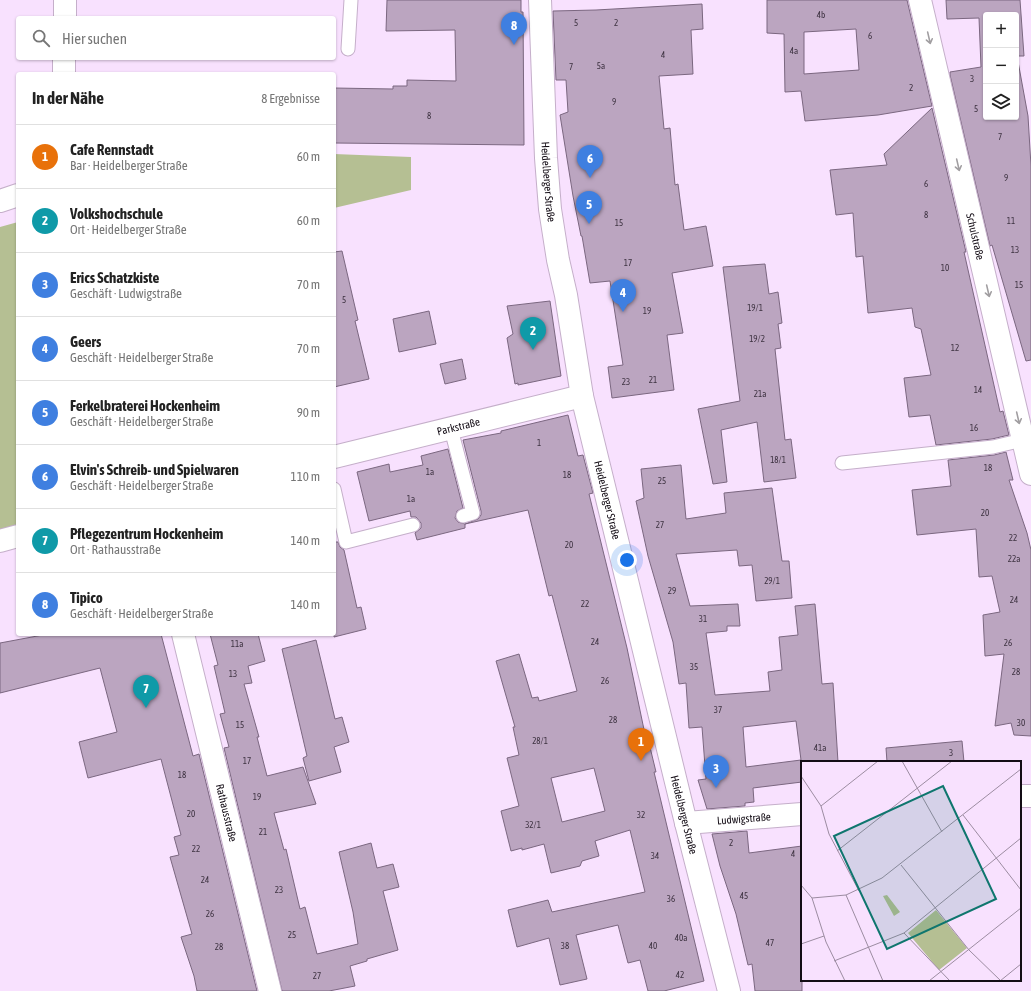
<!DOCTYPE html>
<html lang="de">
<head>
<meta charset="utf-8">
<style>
	body { margin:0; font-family:"Asap Condensed",sans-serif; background:#f6f6f6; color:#222 }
	.controls { position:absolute; right:12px; top:12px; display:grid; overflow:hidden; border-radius:4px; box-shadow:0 1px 3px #0004 }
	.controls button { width:36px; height:36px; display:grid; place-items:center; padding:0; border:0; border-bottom:1px solid #e0e0e0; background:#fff; color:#222; font:20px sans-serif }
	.you { position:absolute; left:627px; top:560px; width:14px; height:14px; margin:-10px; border:3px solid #fff; border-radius:50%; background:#1a73e8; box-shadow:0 0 0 6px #1a73e833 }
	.badge { display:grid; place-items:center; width:26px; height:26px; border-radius:50%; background:#0f766e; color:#fff; font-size:13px; font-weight:700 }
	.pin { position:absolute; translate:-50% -33px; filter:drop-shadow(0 1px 2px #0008) }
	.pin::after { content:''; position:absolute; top:21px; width:14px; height:12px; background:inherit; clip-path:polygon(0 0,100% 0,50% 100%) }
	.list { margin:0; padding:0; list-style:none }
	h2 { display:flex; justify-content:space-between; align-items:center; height:52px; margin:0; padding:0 16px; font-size:17px }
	h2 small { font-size:13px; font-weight:400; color:#767676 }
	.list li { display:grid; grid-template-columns:26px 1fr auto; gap:12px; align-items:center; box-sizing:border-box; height:64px; padding:0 16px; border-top:1px solid #e0e0e0 }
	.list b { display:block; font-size:15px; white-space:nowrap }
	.list p { margin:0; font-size:13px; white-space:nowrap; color:#767676 }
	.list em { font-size:13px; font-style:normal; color:#767676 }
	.icon { flex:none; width:22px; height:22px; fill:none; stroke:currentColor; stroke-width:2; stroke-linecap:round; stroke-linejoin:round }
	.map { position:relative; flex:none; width:1031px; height:991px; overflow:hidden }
	.search { position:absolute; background:#fff; box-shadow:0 1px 3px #0004; left:16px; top:16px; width:320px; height:44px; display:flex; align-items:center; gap:10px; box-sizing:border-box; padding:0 14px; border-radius:4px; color:#767676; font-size:15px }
	.panel { position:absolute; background:#fff; box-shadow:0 1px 3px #0004; left:16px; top:72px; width:320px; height:564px; border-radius:4px }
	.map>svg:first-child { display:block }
	.green { fill:#b5bf93 }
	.building { fill:#bba5c0; stroke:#7b6780; fill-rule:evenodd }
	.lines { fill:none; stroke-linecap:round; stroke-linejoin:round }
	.lane-casing { stroke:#c5afca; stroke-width:15 }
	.street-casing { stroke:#c5afca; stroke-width:24 }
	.lane { stroke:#fff; stroke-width:13 }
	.street { stroke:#fff; stroke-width:22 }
	.oneway { stroke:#a19ea1 }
	.labels { text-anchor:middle; stroke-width:3.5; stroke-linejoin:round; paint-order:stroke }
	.number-label { font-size:9px; fill:#3d3240 }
	.street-label { font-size:11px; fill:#130c15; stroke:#fff }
	.inset-road { fill:none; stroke:#9c8ca1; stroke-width:1 }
	.view { fill:#0f766e; fill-opacity:0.15; stroke:#0f766e; stroke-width:2 }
	.inset-edge { fill:none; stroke:#130c15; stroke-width:2 }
</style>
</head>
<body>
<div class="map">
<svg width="1031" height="991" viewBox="0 0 1031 991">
	<rect width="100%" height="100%" fill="#f8e1fe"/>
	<path class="green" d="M 334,154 L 411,157 L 411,190 L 334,208 Z
		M 18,222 L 18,529 L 0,534 L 0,227 Z"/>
	<path class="building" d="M 387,0 L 521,0 L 521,12 L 523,12 L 524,145 L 334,143 L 334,88 L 393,89 L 393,86 L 407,86 L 407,80 L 456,81 L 455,30 L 386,31 Z
		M 767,0 L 907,0 L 932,106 L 878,115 L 805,121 L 801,91 L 785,92 L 784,34 L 767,33 ZM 856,29 L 859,70 L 804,74 L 804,32 Z
		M 946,0 L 1020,0 L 1024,56 L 1017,56 L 1028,116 L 1031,166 L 1031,360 L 1026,361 L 992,245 L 990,246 L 950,75 L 950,72 L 981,67 L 979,18 L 947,19 ZM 986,15 L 1016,15 L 1016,117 L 986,117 Z
		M 702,4 L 703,29 L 691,30 L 693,74 L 659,76 L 664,129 L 670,128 L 675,185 L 678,184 L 684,230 L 706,226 L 713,266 L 672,273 L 683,333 L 667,335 L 674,390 L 612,398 L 608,367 L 623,365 L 610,281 L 590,283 L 582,236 L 581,236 L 573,196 L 560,115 L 568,112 L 566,80 L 556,80 L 553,11 L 596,10 Z
		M 932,108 L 966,252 L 964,252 L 1000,412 L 1003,411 L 1009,435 L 992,439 L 936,445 L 930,415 L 909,417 L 904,378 L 931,375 L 921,329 L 915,327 L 912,308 L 868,313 L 863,256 L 856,257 L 853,213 L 836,215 L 830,170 L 887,165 L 884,154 Z
		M 342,251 L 358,320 L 355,321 L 369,379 L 334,387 L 334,252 Z
		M 765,264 L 769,294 L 778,292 L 782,323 L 778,324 L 781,348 L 775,349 L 785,440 L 791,439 L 796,478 L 764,482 L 757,422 L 721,430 L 727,482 L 713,484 L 698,409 L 740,401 L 723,267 Z
		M 550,301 L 561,376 L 518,385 L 518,383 L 515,384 L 507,338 L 513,334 L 507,306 Z
		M 429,311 L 436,344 L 399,352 L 393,319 Z
		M 462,359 L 466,379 L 445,384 L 440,364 Z
		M 568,415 L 578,456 L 583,455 L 593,493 L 589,494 L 627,648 L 647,744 L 649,743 L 656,772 L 654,772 L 704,981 L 664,991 L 648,991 L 640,960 L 628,963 L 618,925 L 576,935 L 587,979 L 560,985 L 549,938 L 517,947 L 508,910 L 548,900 L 552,912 L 645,892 L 630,830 L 595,841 L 599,856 L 582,861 L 580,866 L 551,873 L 544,844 L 522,850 L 522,848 L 511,851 L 501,811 L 519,806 L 507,758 L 519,755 L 513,727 L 515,727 L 496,661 L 519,654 L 532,698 L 538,697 L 539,701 L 577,691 L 552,595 L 549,596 L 528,510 L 465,524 L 465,528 L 417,540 L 415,533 L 421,528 L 421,523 L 416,517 L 411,517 L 410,511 L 369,521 L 357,472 L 389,464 L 390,472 L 423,465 L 421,456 L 448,449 L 463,508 L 457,511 L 455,518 L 458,522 L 465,524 L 478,519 L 481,515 L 481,511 L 463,440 L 501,433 L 501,431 ZM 594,768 L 605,811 L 562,822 L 551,778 Z
		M 1006,452 L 1013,480 L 1009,480 L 1027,533 L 1031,550 L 1031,736 L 1014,735 L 1011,723 L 995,726 L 1004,654 L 985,656 L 983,615 L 1000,612 L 992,576 L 979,577 L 976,529 L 917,535 L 912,490 L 951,486 L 948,460 L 994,455 Z
		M 681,465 L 686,519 L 726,513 L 724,493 L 772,488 L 782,561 L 789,561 L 792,598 L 756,601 L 752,565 L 739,566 L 737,550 L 676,554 L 690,606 L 738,604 L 740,626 L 727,626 L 727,631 L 706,633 L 715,695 L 770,691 L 768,672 L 782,670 L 779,637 L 798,635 L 795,606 L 815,604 L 822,684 L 833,683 L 838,762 L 802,762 L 802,782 L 753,788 L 754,802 L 745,803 L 745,806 L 707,809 L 698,780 L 706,779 L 702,727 L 689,728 L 686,683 L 679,684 L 673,642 L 648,556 L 636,501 L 644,498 L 641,469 ZM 796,721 L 801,760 L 746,767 L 743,727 Z
		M 334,542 L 338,542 L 340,547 L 344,550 L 357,608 L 361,607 L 366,629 L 334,637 Z
		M 48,634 L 161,634 L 193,756 L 199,754 L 257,991 L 197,991 L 194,976 L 181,937 L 192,934 L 170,857 L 179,855 L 174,837 L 181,835 L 161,759 L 88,778 L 79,742 L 117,732 L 100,668 L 0,693 L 0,643 Z
		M 210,634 L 258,634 L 265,661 L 248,666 L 252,683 L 244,684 L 259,737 L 257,737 L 267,776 L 303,767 L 316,804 L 274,813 L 284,850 L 286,849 L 300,909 L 305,907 L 317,954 L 358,944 L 353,912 L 339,852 L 371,843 L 377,868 L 393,864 L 399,887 L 383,891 L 398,950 L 367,959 L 367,961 L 350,966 L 355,986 L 329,991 L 282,991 L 224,748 L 229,747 L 220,714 L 225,713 L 214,666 L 218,665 Z
		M 316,640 L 335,719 L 342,717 L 349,742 L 334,747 L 341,772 L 309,781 L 303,758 L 307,756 L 282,649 Z
		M 962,741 L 964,762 L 887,762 L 886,748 Z
		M 747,831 L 749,853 L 802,846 L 802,991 L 755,991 L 752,964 L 748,965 L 736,914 L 720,866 L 712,834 Z"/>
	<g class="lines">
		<defs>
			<path id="lane" d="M 348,49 L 351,0
				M 451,429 L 473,513 L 463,516
				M 842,463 L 993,447 L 1023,440
				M 334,489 L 346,542 L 413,525"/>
			<g id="street">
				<path id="s1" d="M 540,0 L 546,158 L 550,209 L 558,260 L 566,295 L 582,396 L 686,823 L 729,991"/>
				<path id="s2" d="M 920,0 L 1031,474"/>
				<path d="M 65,18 L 65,0"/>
				<path d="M 64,74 L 64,58"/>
				<path d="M 0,201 L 18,195"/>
				<path id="s3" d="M 334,457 L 582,396"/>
				<path d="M 0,541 L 18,536"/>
				<path id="s4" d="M 183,634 L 270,991"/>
				<path d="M 1020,796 L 1031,796"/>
				<path id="s5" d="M 686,823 L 802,814"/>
			</g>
		</defs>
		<use href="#lane" class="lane-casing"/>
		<use href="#street" class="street-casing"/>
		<use href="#lane" class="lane"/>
		<use href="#street" class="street"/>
	</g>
	<defs><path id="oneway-shaft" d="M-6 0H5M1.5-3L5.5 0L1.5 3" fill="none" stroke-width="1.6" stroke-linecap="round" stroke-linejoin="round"/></defs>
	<g class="oneway">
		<use href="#oneway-shaft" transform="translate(929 38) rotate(77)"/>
		<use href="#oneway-shaft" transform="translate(958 165) rotate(77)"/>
		<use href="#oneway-shaft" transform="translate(988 291) rotate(77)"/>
		<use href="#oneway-shaft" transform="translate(1018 418) rotate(77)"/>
	</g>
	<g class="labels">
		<g class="number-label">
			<text x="821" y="18">4b</text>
			<text x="576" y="26">5</text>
			<text x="616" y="26">2</text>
			<text x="870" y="39">6</text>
			<text x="794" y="54">4a</text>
			<text x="663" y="58">4</text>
			<text x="601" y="69">5a</text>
			<text x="571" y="70">7</text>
			<text x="972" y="82">3</text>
			<text x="911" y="91">2</text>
			<text x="614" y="105">9</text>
			<text x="976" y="112">5</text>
			<text x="429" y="119">8</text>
			<text x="1000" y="140">7</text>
			<text x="1006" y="181">9</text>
			<text x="926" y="187">6</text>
			<text x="926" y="218">8</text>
			<text x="1011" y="224">11</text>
			<text x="619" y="226">15</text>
			<text x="1015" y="253">13</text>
			<text x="628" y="266">17</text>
			<text x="945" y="271">10</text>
			<text x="1019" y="288">15</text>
			<text x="344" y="303">5</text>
			<text x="755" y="311">19/1</text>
			<text x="647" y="314">19</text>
			<text x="757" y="342">19/2</text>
			<text x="955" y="351">12</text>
			<text x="653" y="383">21</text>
			<text x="626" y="385">23</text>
			<text x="978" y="393">14</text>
			<text x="760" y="397">21a</text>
			<text x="974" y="431">16</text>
			<text x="539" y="446">1</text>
			<text x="778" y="463">18/1</text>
			<text x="988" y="471">18</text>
			<text x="430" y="475">1a</text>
			<text x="567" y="478">18</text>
			<text x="662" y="484">25</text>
			<text x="411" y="502">1a</text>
			<text x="985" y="516">20</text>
			<text x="660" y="528">27</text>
			<text x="1013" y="541">22</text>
			<text x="569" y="548">20</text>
			<text x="1014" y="562">22a</text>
			<text x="772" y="584">29/1</text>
			<text x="672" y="594">29</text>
			<text x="1014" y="603">24</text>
			<text x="585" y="607">22</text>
			<text x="703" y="622">31</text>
			<text x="595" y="645">24</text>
			<text x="1008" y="646">26</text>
			<text x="237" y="647">11a</text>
			<text x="694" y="670">35</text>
			<text x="1016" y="675">28</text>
			<text x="233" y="677">13</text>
			<text x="605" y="684">26</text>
			<text x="718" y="713">37</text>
			<text x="613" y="723">28</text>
			<text x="1021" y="726">30</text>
			<text x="240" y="728">15</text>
			<text x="540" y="744">28/1</text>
			<text x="820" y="751">41a</text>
			<text x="951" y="756">3</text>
			<text x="247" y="764">17</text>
			<text x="182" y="778">18</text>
			<text x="257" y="800">19</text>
			<text x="191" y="817">20</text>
			<text x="641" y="818">32</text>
			<text x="533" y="828">32/1</text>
			<text x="263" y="835">21</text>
			<text x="731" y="846">2</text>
			<text x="196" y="852">22</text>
			<text x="793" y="857">4</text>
			<text x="655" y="859">34</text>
			<text x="205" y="883">24</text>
			<text x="279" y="893">23</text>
			<text x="744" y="899">45</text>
			<text x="671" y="902">36</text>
			<text x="210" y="917">26</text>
			<text x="292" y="938">25</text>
			<text x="681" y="941">40a</text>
			<text x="770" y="946">47</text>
			<text x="565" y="949">38</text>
			<text x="653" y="949">40</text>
			<text x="219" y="950">28</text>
			<text x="680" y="978">42</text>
			<text x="317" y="979">27</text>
		</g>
		<g class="street-label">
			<text dy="4" stroke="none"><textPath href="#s1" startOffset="182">Heidelberger Straße</textPath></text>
			<text dy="4" stroke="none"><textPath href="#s2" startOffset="243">Schulstraße</textPath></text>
			<text dy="4" stroke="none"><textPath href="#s3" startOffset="128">Parkstraße</textPath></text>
			<text dy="4" stroke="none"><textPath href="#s1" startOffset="506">Heidelberger Straße</textPath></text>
			<text dy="4" stroke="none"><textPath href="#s4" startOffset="184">Rathausstraße</textPath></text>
			<text dy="4" stroke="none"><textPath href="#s1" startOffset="830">Heidelberger Straße</textPath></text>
			<text dy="4" stroke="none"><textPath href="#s5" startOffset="58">Ludwigstraße</textPath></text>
		</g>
	</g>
	<g transform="translate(801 761)">
		<rect width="220" height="220" fill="#f8e1fe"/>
		<path d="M 86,134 L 99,151 L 93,155 L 82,135 ZM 135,149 L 166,187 L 138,209 L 107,172 Z" fill="#b5bf93"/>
		<path class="inset-road" d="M 101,0 L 141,71M 0,15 L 20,45 L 28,73 L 58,130M 20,45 L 77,0M 162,54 L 220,129M 36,90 L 151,0M 100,104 L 168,189 L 200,220M 0,124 L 11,137 L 25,181 L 44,220M 45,134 L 82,220M 11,137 L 45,134 L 81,117 L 220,8M 103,172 L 149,220M 0,183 L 23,175M 33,200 L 103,172 L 220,77M 128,220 L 220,147M 199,220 L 220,203"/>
		<path class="view" d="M 142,25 L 195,138 L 86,188 L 33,75 Z"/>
		<rect width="220" height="220" class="inset-edge"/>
	</g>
</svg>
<div class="controls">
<button>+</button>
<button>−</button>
<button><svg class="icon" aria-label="layers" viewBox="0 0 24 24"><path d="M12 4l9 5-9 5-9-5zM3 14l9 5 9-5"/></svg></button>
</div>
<div class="you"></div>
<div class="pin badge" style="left:641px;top:761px;background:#e8710a">1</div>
<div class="pin badge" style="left:533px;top:350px;background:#0f9aa8">2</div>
<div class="pin badge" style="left:716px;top:788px;background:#3f7fe0">3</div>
<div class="pin badge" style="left:623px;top:312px;background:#3f7fe0">4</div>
<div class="pin badge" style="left:589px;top:224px;background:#3f7fe0">5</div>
<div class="pin badge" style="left:590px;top:178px;background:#3f7fe0">6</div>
<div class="pin badge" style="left:146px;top:708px;background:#0f9aa8">7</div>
<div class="pin badge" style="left:514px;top:45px;background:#3f7fe0">8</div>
<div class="search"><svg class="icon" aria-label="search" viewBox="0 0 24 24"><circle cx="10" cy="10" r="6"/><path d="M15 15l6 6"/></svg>Hier suchen</div>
<section class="panel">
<h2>In der Nähe<small>8 Ergebnisse</small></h2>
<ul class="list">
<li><span class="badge" style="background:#e8710a">1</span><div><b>Cafe Rennstadt</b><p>Bar · Heidelberger Straße</p></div><em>60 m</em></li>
<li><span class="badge" style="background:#0f9aa8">2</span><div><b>Volkshochschule</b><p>Ort · Heidelberger Straße</p></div><em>60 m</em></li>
<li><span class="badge" style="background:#3f7fe0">3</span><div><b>Erics Schatzkiste</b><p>Geschäft · Ludwigstraße</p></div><em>70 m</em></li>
<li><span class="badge" style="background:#3f7fe0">4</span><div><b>Geers</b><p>Geschäft · Heidelberger Straße</p></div><em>70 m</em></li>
<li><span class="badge" style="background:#3f7fe0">5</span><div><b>Ferkelbraterei Hockenheim</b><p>Geschäft · Heidelberger Straße</p></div><em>90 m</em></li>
<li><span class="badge" style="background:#3f7fe0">6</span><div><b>Elvin's Schreib- und Spielwaren</b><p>Geschäft · Heidelberger Straße</p></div><em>110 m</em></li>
<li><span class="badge" style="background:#0f9aa8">7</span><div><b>Pflegezentrum Hockenheim</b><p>Ort · Rathausstraße</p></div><em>140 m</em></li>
<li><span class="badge" style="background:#3f7fe0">8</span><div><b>Tipico</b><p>Geschäft · Heidelberger Straße</p></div><em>140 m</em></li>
</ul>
</section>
</div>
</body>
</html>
